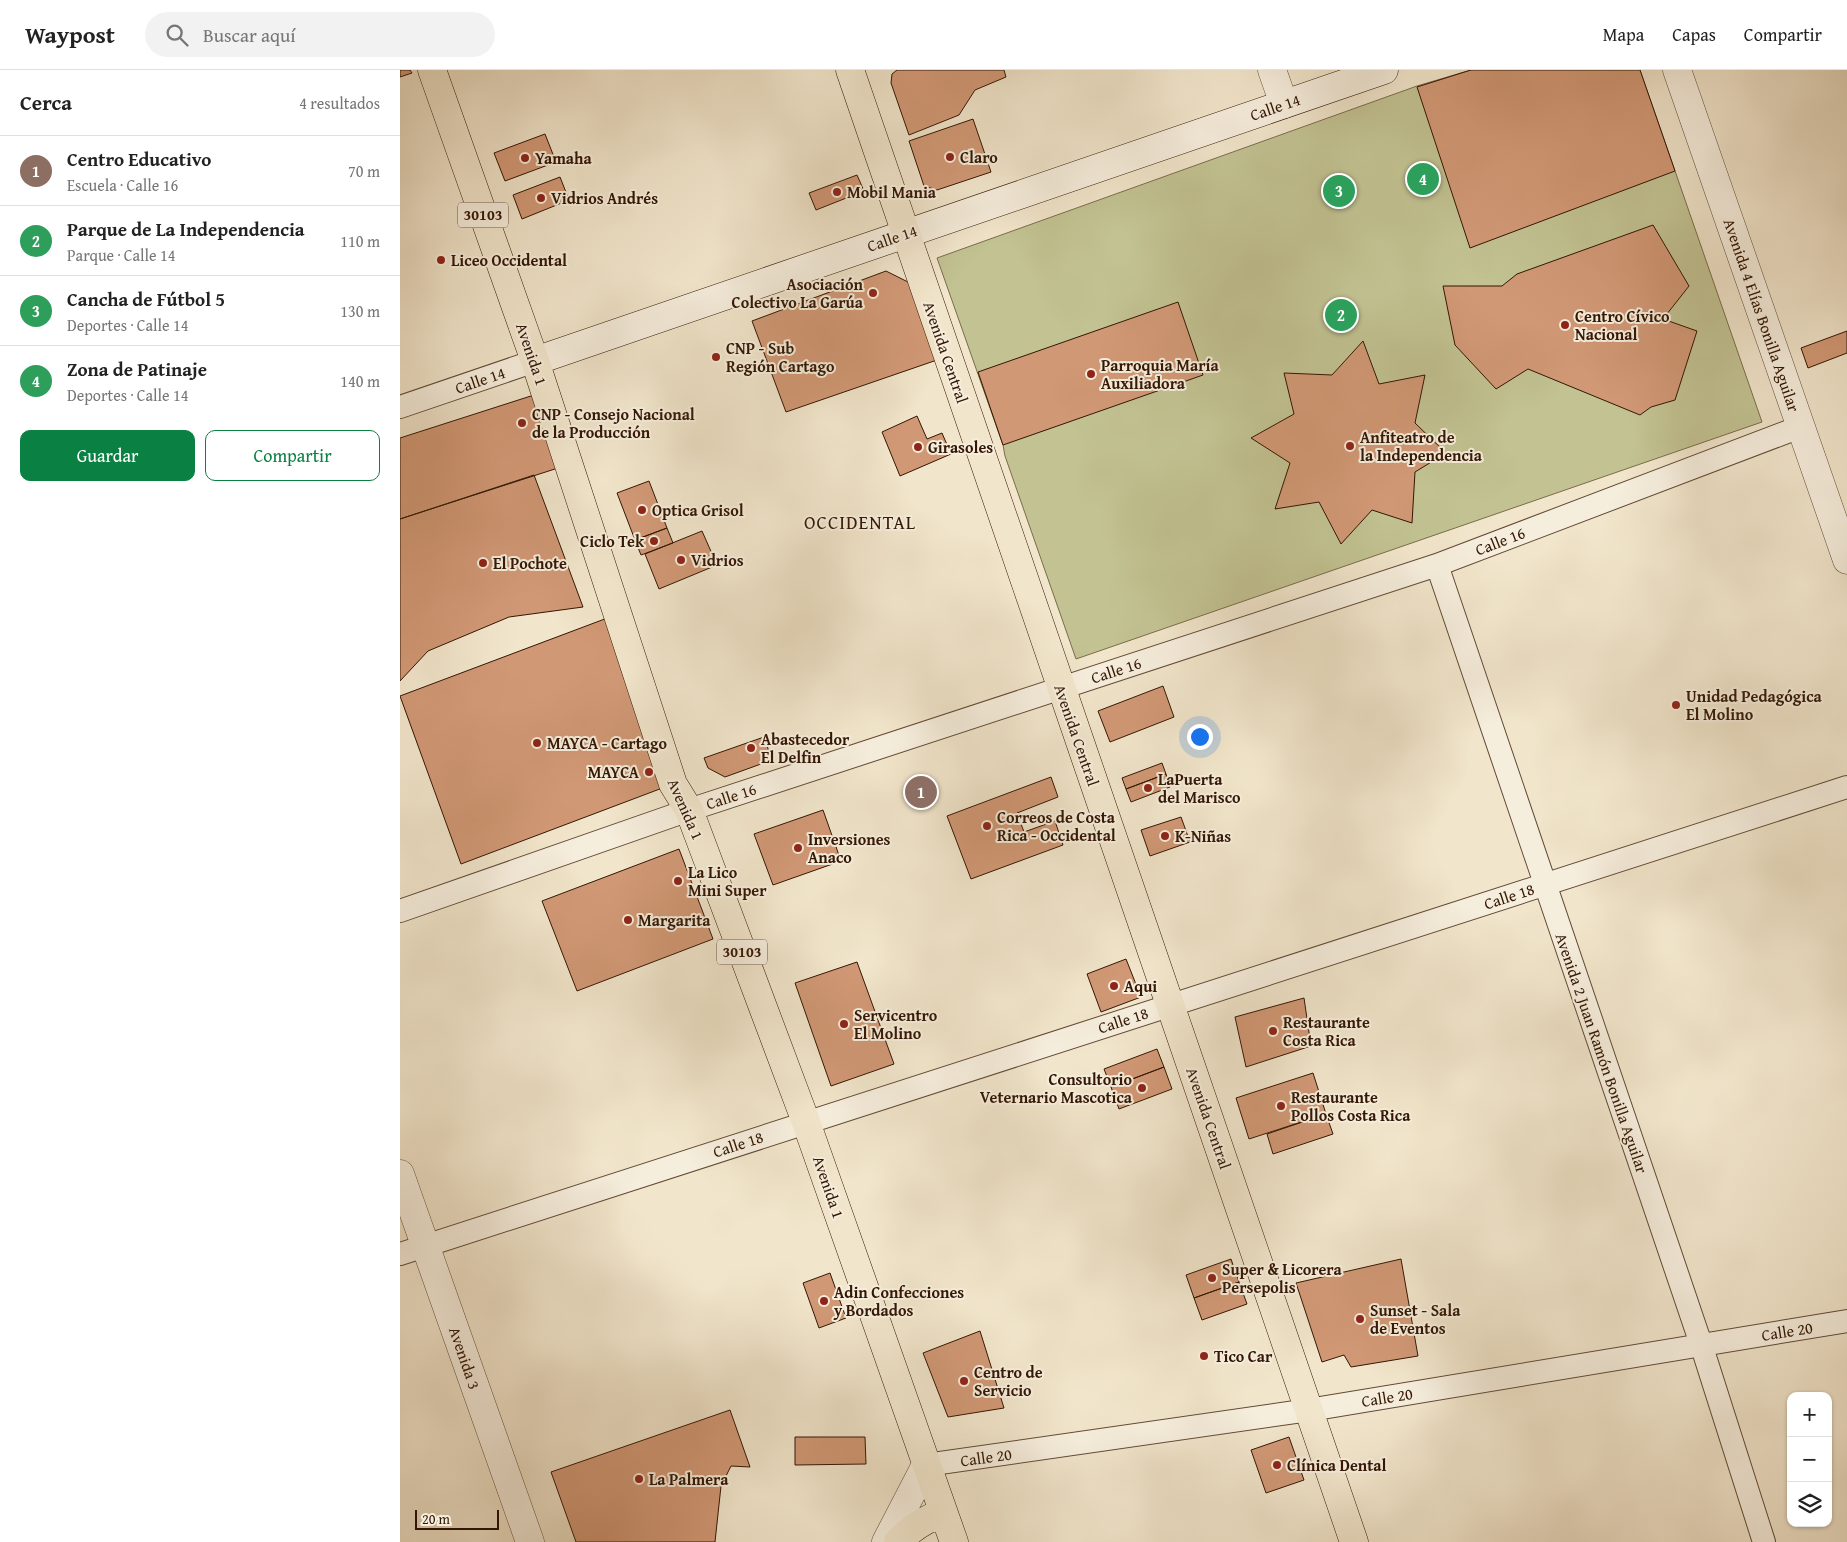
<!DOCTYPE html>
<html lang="es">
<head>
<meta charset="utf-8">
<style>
	body { margin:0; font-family:"Gentium Book Plus",serif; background:#f2f2f2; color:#222 }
	.controls { position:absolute; right:15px; bottom:15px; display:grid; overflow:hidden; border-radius:10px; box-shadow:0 1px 4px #0004 }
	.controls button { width:45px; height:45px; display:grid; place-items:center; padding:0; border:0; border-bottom:1px solid #e0e0e0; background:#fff; color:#222; font:25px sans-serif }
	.scale { position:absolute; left:15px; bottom:12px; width:84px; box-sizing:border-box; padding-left:5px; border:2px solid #331603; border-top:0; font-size:14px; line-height:18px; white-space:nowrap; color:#331603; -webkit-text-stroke:4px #f6eedd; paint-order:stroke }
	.you { position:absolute; left:799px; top:666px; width:18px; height:18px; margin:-12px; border:4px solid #fff; border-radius:50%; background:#1a73e8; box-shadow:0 0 0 8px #1a73e833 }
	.badge { display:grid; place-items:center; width:32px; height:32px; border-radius:50%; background:#0b8043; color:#fff; font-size:16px; font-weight:700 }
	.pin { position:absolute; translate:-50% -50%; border:2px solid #fff; box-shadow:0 1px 5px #0006 }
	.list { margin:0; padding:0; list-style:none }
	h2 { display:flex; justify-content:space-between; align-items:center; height:65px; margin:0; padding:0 20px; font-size:21px }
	h2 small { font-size:16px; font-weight:400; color:#767676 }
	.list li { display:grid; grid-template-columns:32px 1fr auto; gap:15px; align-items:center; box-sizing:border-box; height:70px; padding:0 20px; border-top:1px solid #e0e0e0 }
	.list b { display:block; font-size:19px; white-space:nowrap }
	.list p { margin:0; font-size:16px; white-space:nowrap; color:#767676 }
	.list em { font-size:16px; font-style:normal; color:#767676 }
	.actions { display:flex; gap:10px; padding:15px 20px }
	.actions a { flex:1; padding:11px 0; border:1px solid #0b8043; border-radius:10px; text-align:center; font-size:18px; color:#0b8043 }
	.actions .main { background:#0b8043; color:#fff }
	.icon { flex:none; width:28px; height:28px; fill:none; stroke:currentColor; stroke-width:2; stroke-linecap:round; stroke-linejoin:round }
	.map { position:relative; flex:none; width:1447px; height:1472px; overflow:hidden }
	header { display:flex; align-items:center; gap:30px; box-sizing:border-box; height:70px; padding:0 25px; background:#fff; border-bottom:1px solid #e0e0e0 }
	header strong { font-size:24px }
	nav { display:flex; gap:28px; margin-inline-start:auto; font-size:18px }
	.search { width:350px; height:45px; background:#f2f2f2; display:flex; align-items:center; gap:12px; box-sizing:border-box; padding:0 18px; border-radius:28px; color:#767676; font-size:19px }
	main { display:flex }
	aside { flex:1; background:#fff }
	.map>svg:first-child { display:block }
	.green { fill:#c2c292; stroke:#7a6c4a }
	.building { fill:#d19875; stroke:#331603 }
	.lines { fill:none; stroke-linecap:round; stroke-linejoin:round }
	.minor-casing { stroke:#624a35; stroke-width:24 }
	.tertiary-casing { stroke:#624a35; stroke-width:29 }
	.secondary-casing { stroke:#331603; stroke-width:29 }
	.primary-casing { stroke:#331603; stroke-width:29 }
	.minor { stroke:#f6eedd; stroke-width:22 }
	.tertiary { stroke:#f6eedd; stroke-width:28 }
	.secondary { stroke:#f6eedd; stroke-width:28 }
	.primary { stroke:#f1e5cb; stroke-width:28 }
	.poi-dot { fill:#8f2418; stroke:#f6eedd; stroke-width:2 }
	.labels { text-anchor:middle; stroke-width:4; stroke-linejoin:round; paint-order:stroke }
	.shield { fill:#f6eedd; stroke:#6e5744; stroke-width:1 }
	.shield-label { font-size:15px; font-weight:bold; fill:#331603 }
	.street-label { font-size:16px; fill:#331603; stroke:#f6eedd }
	.poi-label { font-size:16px; font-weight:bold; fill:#331603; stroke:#f6eedd; text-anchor:start }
	.quarter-label { font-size:19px; letter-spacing:1px; fill:#331603; stroke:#f6eedd }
</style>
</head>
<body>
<header>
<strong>Waypost</strong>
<div class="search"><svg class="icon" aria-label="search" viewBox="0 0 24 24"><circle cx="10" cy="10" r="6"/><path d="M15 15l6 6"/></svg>Buscar aquí</div>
<nav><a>Mapa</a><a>Capas</a><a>Compartir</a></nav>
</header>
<main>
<aside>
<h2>Cerca<small>4 resultados</small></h2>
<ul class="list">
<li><span class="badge" style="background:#8d6e63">1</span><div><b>Centro Educativo</b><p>Escuela · Calle 16</p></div><em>70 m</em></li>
<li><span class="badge" style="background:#2e9e5b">2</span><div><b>Parque de La Independencia</b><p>Parque · Calle 14</p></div><em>110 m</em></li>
<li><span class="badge" style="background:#2e9e5b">3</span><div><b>Cancha de Fútbol 5</b><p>Deportes · Calle 14</p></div><em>130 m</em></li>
<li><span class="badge" style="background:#2e9e5b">4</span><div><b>Zona de Patinaje</b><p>Deportes · Calle 14</p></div><em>140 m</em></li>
</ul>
<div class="actions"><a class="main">Guardar</a><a>Compartir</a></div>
</aside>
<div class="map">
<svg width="1447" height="1472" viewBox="0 0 1447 1472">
	<rect width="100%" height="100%" fill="#f1e5cb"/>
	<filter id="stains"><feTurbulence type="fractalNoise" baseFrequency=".004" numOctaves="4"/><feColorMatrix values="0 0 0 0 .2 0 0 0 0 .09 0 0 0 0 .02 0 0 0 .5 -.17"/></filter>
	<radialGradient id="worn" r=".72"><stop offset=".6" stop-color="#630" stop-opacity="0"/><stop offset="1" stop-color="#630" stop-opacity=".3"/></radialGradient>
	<path class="green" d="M 1071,0 L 1240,0 L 1362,352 L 676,589 L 605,386 L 603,375 L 537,188 L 1017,16 Z"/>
	<path class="building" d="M 0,0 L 10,0 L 12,3 L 0,7 Z
		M 497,0 L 604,0 L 606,7 L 575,20 L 559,45 L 509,65 L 491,13 L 492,4 Z
		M 1071,0 L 1240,0 L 1275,101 L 1070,178 L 1017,17 Z
		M 573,49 L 591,102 L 537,120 L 524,116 L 509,71 Z
		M 145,64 L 156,92 L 105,111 L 94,83 Z
		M 457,105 L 464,121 L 416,140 L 409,123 Z
		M 160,107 L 169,130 L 122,149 L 113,125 Z
		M 1253,155 L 1289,216 L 1263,249 L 1297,261 L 1275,330 L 1251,337 L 1240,345 L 1128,299 L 1096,319 L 1055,275 L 1043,216 L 1102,216 L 1117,204 Z
		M 486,201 L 510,213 L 537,290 L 386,342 L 352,251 Z
		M 778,232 L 803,305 L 603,375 L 578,302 Z
		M 1447,261 L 1447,283 L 1408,298 L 1401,278 Z
		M 963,271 L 979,314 L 1025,305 L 1015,353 L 1046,383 L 1015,402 L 1012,453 L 972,440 L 941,474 L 919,432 L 875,439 L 890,393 L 851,368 L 894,344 L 884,303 L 932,305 Z
		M 134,325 L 158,398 L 0,449 L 0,368 Z
		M 517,346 L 527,369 L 542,363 L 551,384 L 500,406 L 482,362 Z
		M 134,405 L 183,537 L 109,547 L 28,581 L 0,611 L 0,449 Z
		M 249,411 L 267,458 L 235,470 L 217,423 Z
		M 267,458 L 273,473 L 241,485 L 235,470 Z
		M 302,461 L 317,495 L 259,519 L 245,484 Z
		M 210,547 L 273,714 L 61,794 L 0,626 Z
		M 763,616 L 774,647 L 710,672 L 698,641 Z
		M 364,667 L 372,690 L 325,707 L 308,698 L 304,688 Z
		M 762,693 L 766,704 L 726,719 L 722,708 Z
		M 766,704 L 770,717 L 731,732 L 726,719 Z
		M 651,707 L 658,727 L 617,743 L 624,762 L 655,751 L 663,775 L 571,809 L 547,746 Z
		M 423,740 L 441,791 L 373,815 L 354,764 Z
		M 781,747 L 790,772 L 750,786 L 741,760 Z
		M 279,779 L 313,869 L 177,921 L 142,831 Z
		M 726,889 L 741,927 L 701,942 L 687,904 Z
		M 457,892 L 494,994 L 431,1016 L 395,913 Z
		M 904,928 L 911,976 L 846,997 L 835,947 Z
		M 757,979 L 764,997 L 711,1017 L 704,999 Z
		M 764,997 L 772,1019 L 719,1039 L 711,1017 Z
		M 913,1003 L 926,1044 L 849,1069 L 836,1028 Z
		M 926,1044 L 933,1064 L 873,1084 L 867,1064 Z
		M 831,1189 L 839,1212 L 794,1228 L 786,1205 Z
		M 1001,1189 L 1018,1286 L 951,1297 L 944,1285 L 922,1292 L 896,1213 Z
		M 430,1203 L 446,1248 L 419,1258 L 403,1213 Z
		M 839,1212 L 847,1234 L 802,1250 L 794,1228 Z
		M 580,1261 L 604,1338 L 548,1347 L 523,1283 Z
		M 330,1340 L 350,1397 L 331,1396 L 321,1416 L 315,1472 L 176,1472 L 151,1402 Z
		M 395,1367 L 465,1367 L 466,1394 L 395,1395 Z
		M 889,1367 L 904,1410 L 866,1423 L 851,1380 Z"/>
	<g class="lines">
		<defs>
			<path id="minor" d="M 0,337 L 135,291
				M 1037,495 L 1301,1274 L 1364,1472
				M 0,841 L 289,740 L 1037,495 L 1400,357
				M 0,1184 L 1447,717
				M 526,1395 L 909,1340 L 1447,1251"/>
			<path id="tertiary" d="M 872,0 L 884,34
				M 1277,0 L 1447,490
				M 0,1104 L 130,1472
				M 486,1472 L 526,1395"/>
			<path id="secondary" d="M 135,291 L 984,0"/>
			<path id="primary" d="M 32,0 L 135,291 L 273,714 L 289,740 L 406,1052 L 554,1472
				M 450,0 L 954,1472
				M 498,1472 C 511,1458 525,1449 543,1443"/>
		</defs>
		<use href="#minor" class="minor-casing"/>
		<use href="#tertiary" class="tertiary-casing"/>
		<use href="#secondary" class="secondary-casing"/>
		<use href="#primary" class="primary-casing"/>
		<use href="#minor" class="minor"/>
		<use href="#tertiary" class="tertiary"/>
		<use href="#secondary" class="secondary"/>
		<use href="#primary" class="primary"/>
	</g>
	<g class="poi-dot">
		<circle cx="550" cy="87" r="5"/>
		<circle cx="125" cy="88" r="5"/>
		<circle cx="437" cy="122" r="5"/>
		<circle cx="141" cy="128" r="5"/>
		<circle cx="41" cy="190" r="5"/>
		<circle cx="473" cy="223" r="5"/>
		<circle cx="1165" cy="255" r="5"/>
		<circle cx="316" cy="287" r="5"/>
		<circle cx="691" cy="304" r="5"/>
		<circle cx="122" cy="353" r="5"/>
		<circle cx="950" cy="376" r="5"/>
		<circle cx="518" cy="377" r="5"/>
		<circle cx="242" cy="440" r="5"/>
		<circle cx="254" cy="471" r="5"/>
		<circle cx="281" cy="490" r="5"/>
		<circle cx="83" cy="493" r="5"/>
		<circle cx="1276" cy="635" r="5"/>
		<circle cx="137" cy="673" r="5"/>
		<circle cx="351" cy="678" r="5"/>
		<circle cx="249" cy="702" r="5"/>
		<circle cx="748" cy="718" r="5"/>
		<circle cx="587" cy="756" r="5"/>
		<circle cx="765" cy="766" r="5"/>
		<circle cx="398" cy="778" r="5"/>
		<circle cx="278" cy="811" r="5"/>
		<circle cx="228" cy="850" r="5"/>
		<circle cx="714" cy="916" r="5"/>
		<circle cx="444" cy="954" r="5"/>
		<circle cx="873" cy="961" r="5"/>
		<circle cx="742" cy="1018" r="5"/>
		<circle cx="881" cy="1036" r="5"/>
		<circle cx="812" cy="1208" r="5"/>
		<circle cx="424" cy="1231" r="5"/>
		<circle cx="960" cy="1249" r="5"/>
		<circle cx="804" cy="1286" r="5"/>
		<circle cx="564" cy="1311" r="5"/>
		<circle cx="877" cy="1395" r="5"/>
		<circle cx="239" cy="1409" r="5"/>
	</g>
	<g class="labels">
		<g class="shield">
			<rect x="58" y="132.5" width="50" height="25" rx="4"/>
			<rect x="317" y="869.5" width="50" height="25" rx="4"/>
		</g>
		<g class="shield-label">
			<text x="83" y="150">30103</text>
			<text x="342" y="887">30103</text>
		</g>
		<g class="street-label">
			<text transform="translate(875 37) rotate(-19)" y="6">Calle 14</text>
			<text transform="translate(492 168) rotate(-19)" y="6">Calle 14</text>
			<text transform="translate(1362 245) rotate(71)" y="6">Avenida 4 Elías Bonilla Aguilar</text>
			<text transform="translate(546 282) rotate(71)" y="6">Avenida Central</text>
			<text transform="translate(132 284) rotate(71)" y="6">Avenida 1</text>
			<text transform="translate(80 310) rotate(-19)" y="6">Calle 14</text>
			<text transform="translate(1100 471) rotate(-21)" y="6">Calle 16</text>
			<text transform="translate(716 600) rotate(-18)" y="6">Calle 16</text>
			<text transform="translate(677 665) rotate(71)" y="6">Avenida Central</text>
			<text transform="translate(331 726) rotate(-18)" y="6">Calle 16</text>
			<text transform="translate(286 739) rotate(66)" y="6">Avenida 1</text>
			<text transform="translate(1109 826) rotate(-18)" y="6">Calle 18</text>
			<text transform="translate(723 950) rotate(-18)" y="6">Calle 18</text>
			<text transform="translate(1202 983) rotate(71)" y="6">Avenida 2 Juan Ramón Bonilla Aguilar</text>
			<text transform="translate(809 1048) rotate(71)" y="6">Avenida Central</text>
			<text transform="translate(338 1074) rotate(-18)" y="6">Calle 18</text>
			<text transform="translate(429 1117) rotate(71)" y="6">Avenida 1</text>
			<text transform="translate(1387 1261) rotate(-9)" y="6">Calle 20</text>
			<text transform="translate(65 1288) rotate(71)" y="6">Avenida 3</text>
			<text transform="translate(987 1327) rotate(-9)" y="6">Calle 20</text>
			<text transform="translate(586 1387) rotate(-8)" y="6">Calle 20</text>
		</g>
		<g class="poi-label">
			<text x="560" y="93">Claro</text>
			<text x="135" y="94">Yamaha</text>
			<text x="447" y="128">Mobil Mania</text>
			<text x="151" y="134">Vidrios Andrés</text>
			<text x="51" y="196">Liceo Occidental</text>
			<text x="463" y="220" text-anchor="end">Asociación<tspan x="463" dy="18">Colectivo La Garúa</tspan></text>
			<text x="1175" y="252">Centro Cívico<tspan x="1175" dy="18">Nacional</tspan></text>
			<text x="326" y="284">CNP - Sub<tspan x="326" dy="18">Región Cartago</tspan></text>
			<text x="701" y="301">Parroquia María<tspan x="701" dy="18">Auxiliadora</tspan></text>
			<text x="132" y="350">CNP - Consejo Nacional<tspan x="132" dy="18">de la Producción</tspan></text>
			<text x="960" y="373">Anfiteatro de<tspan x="960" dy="18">la Independencia</tspan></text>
			<text x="528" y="383">Girasoles</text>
			<text x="252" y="446">Optica Grisol</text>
			<text x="244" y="477" text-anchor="end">Ciclo Tek</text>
			<text x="291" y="496">Vidrios</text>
			<text x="93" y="499">El Pochote</text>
			<text x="1286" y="632">Unidad Pedagógica<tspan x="1286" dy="18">El Molino</tspan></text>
			<text x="361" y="675">Abastecedor<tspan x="361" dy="18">El Delfin</tspan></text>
			<text x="147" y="679">MAYCA - Cartago</text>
			<text x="239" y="708" text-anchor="end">MAYCA</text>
			<text x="758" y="715">LaPuerta<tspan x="758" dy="18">del Marisco</tspan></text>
			<text x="597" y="753">Correos de Costa<tspan x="597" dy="18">Rica - Occidental</tspan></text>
			<text x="775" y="772">K-Niñas</text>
			<text x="408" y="775">Inversiones<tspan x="408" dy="18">Anaco</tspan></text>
			<text x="288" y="808">La Lico<tspan x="288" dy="18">Mini Super</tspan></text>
			<text x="238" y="856">Margarita</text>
			<text x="724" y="922">Aqui</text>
			<text x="454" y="951">Servicentro<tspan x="454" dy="18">El Molino</tspan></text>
			<text x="883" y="958">Restaurante<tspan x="883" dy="18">Costa Rica</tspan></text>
			<text x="732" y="1015" text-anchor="end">Consultorio<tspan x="732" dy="18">Veternario Mascotica</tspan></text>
			<text x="891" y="1033">Restaurante<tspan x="891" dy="18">Pollos Costa Rica</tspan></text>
			<text x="822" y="1205">Super &amp; Licorera<tspan x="822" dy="18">Persepolis</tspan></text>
			<text x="434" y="1228">Adin Confecciones<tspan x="434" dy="18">y Bordados</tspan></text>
			<text x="970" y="1246">Sunset - Sala<tspan x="970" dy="18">de Eventos</tspan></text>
			<text x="814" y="1292">Tico Car</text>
			<text x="574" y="1308">Centro de<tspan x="574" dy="18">Servicio</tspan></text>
			<text x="887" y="1401">Clínica Dental</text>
			<text x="249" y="1415">La Palmera</text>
		</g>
		<g class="quarter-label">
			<text x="460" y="459">OCCIDENTAL</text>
		</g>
	</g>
	<rect width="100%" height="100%" filter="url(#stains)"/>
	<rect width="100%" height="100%" fill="url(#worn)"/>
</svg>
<div class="controls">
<button>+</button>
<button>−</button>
<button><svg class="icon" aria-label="layers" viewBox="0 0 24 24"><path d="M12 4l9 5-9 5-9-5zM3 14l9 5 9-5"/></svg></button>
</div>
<div class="scale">20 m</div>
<div class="you"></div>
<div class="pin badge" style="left:521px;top:722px;background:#8d6e63">1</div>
<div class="pin badge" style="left:941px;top:245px;background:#2e9e5b">2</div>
<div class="pin badge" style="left:939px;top:121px;background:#2e9e5b">3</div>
<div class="pin badge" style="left:1023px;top:109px;background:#2e9e5b">4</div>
</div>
</main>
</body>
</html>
